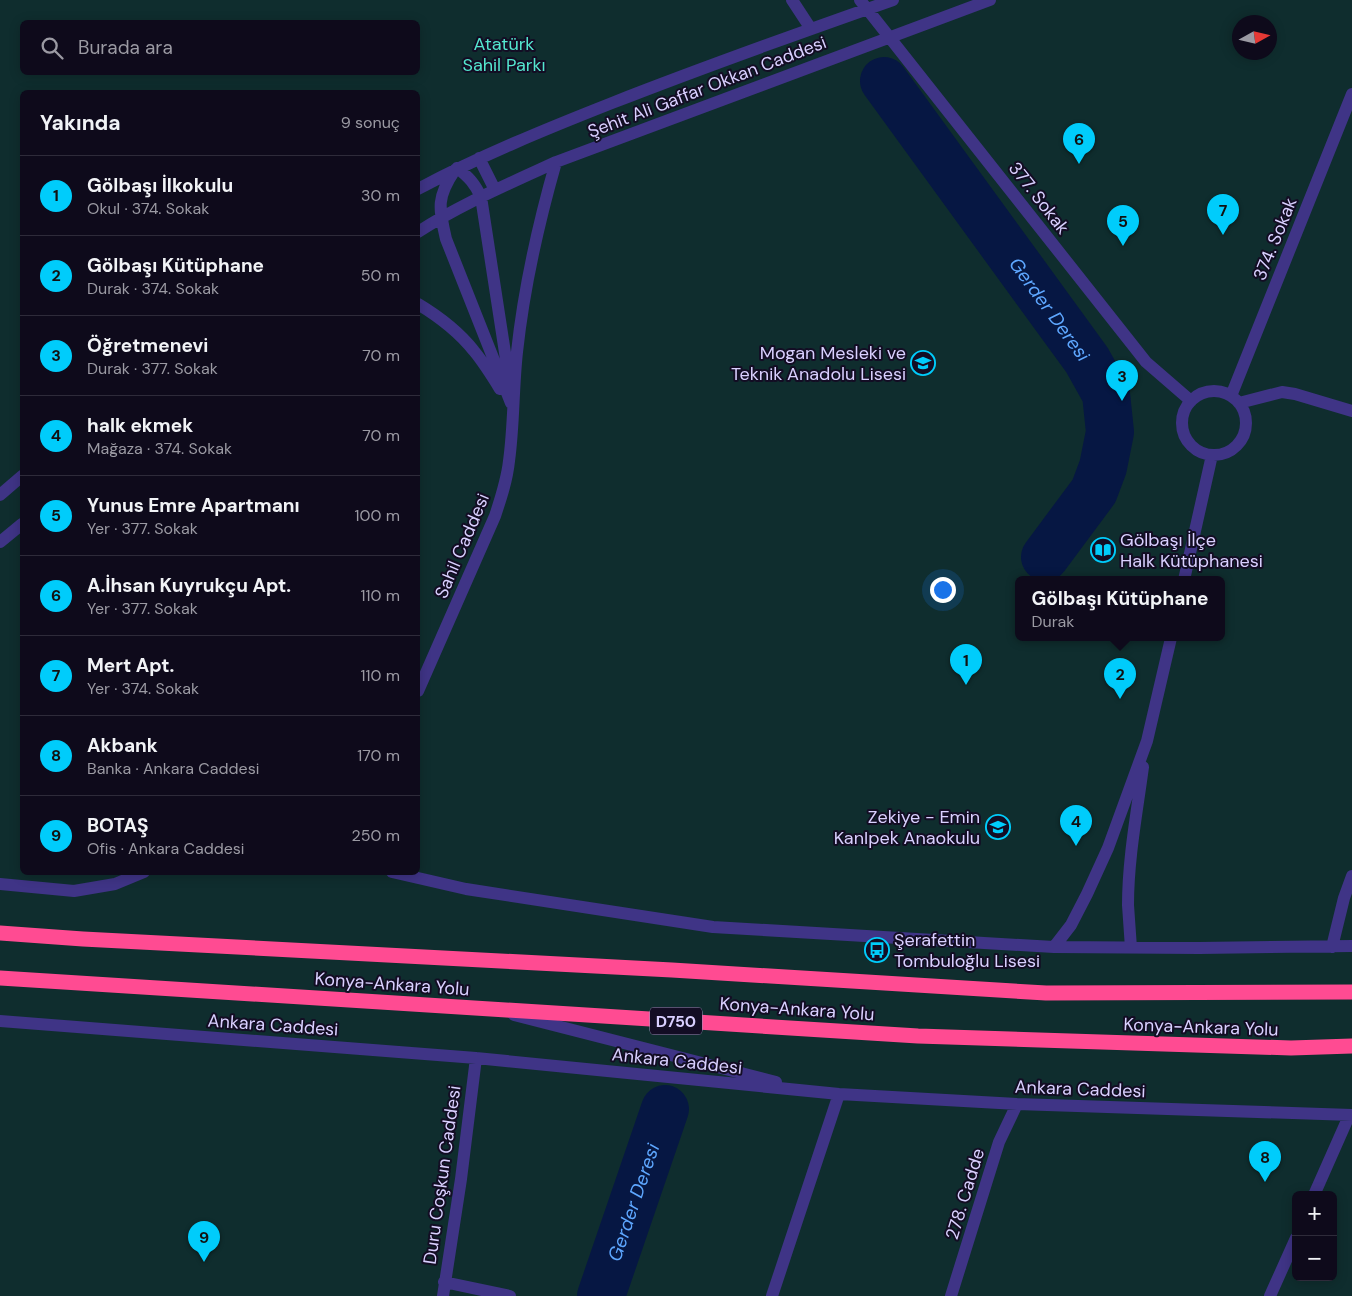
<!DOCTYPE html>
<html lang="tr">
<head>
<meta charset="utf-8">
<style>
	body { margin:0; font-family:"DM Sans",sans-serif; background:#171324; color:#f1f3f6 }
	.controls { position:absolute; right:15px; bottom:15px; display:grid; overflow:hidden; border-radius:8px; box-shadow:0 2px 12px #0003 }
	.controls button { width:45px; height:45px; display:grid; place-items:center; padding:0; border:0; border-bottom:1px solid #2e2b3a; background:#0e0a1b; color:#f1f3f6; font:25px sans-serif }
	.compass { position:absolute; left:1232px; top:15px; width:45px; height:45px; border-radius:50%; background:#0e0a1b; box-shadow:0 2px 12px #0003; rotate:82deg }
	.you { position:absolute; left:942px; top:589px; width:18px; height:18px; margin:-12px; border:4px solid #fff; border-radius:50%; background:#1a73e8; box-shadow:0 0 0 8px #1a73e833 }
	.badge { display:grid; place-items:center; width:32px; height:32px; border-radius:50%; background:#00ccfb; color:#111; font-size:16px; font-weight:700 }
	.pin { position:absolute; translate:-50% -41px; filter:drop-shadow(0 1px 2px #0008) }
	.pin::after { content:''; position:absolute; top:26px; width:18px; height:15px; background:inherit; clip-path:polygon(0 0,100% 0,50% 100%) }
	.popup { position:absolute; left:1015px; top:576px; width:210px; height:65px; box-sizing:border-box; display:grid; place-content:center; border-radius:8px; background:#0e0a1b; filter:drop-shadow(0 1px 4px #0005); font-size:16px; white-space:nowrap; color:#9b9aa3 }
	.popup b { font-size:19px; color:#f1f3f6 }
	.popup::after { content:''; position:absolute; left:50%; top:100%; margin-left:-10px; border:10px solid transparent; border-top-color:#0e0a1b }
	.list { margin:0; padding:0; list-style:none }
	h2 { display:flex; justify-content:space-between; align-items:center; height:65px; margin:0; padding:0 20px; font-size:21px }
	h2 small { font-size:16px; font-weight:400; color:#9b9aa3 }
	.list li { display:grid; grid-template-columns:32px 1fr auto; gap:15px; align-items:center; box-sizing:border-box; height:80px; padding:0 20px; border-top:1px solid #2e2b3a }
	.list b { display:block; font-size:19px; white-space:nowrap }
	.list p { margin:0; font-size:16px; white-space:nowrap; color:#9b9aa3 }
	.list em { font-size:16px; font-style:normal; color:#9b9aa3 }
	.icon { flex:none; width:28px; height:28px; fill:none; stroke:currentColor; stroke-width:2; stroke-linecap:round; stroke-linejoin:round }
	.map { position:relative; flex:none; width:1352px; height:1296px; overflow:hidden }
	.search { position:absolute; background:#0e0a1b; box-shadow:0 2px 12px #0003; left:20px; top:20px; width:400px; height:55px; display:flex; align-items:center; gap:12px; box-sizing:border-box; padding:0 18px; border-radius:8px; color:#9b9aa3; font-size:19px }
	.panel { position:absolute; background:#0e0a1b; box-shadow:0 2px 12px #0003; left:20px; top:90px; width:400px; height:785px; border-radius:8px }
	.map>svg:first-child { display:block }
	.green { fill:#0f2d2e; fill-rule:evenodd }
	.lines { fill:none; stroke-linecap:round; stroke-linejoin:round }
	.river { stroke:#061743; stroke-width:48 }
	.minor { stroke:#3f3486; stroke-width:12 }
	.highway { stroke:#ff4b92; stroke-width:15 }
	.labels { text-anchor:middle; stroke-width:4; stroke-linejoin:round; paint-order:stroke }
	.shield { fill:#130d24; stroke:#9e96bd; stroke-width:1 }
	.shield-label { font-size:16px; font-weight:bold; fill:#d9d0ff }
	.park-label { font-size:18px; fill:#54e7cf; stroke:#130d24 }
	.street-label { font-size:18px; fill:#d9d0ff; stroke:#130d24 }
	.poi-label { font-size:18px; fill:#d9d0ff; stroke:#130d24; text-anchor:end }
	.water-label { font-size:19px; font-style:italic; fill:#5ea7ff; stroke:#130d24 }
</style>
</head>
<body>
<div class="map">
<svg width="1352" height="1296" viewBox="0 0 1352 1296">
	<rect width="100%" height="100%" fill="#130d24"/>
	<path class="green" d="M 0,0 L 1352,0 L 1352,1296 L 0,1296 ZM 22,22 L 418,22 L 418,72 L 22,72 ZM 1240,22 L 1270,22 L 1270,52 L 1240,52 ZM 22,92 L 418,92 L 418,872 L 22,872 ZM 1019,580 L 1221,580 L 1221,638 L 1019,638 ZM 1296,1195 L 1333,1195 L 1333,1277 L 1296,1277 Z"/>
	<g class="lines">
		<g class="river">
			<path id="s1" d="M 884,81 L 1087,360 L 1106,394 L 1110,432 L 1103,467 L 1094,491 L 1045,557"/>
			<path id="s2" d="M 601,1296 L 665,1109"/>
		</g>
		<path class="minor" d="M 792,0 L 811,29
			M 860,0 L 1146,362 L 1191,401
			M 479,158 L 495,190
			M 457,168 C 469,177 475,184 481,197 L 510,385
			M 455,170 C 436,198 439,208 446,239 L 511,403
			M 418,189 C 480,156 546,129 612,103 C 704,67 799,33 893,0
			M 418,232 C 461,204 509,184 556,162 L 990,0
			M 418,304 C 438,316 459,332 474,351 C 484,363 492,376 500,389
			M1182 423a32 32 0 1 1 64 0a32 32 0 1 1-64 0Z
			M 1231,396 L 1352,94
			M 1239,403 L 1282,392 L 1295,394 L 1352,411
			M 0,495 L 22,476
			M 0,542 L 22,524
			M 1184,580 L 1212,455
			M 418,691 L 495,516 C 501,498 507,480 509,461 C 514,425 513,388 517,352 C 524,287 538,225 556,162
			M 392,872 L 466,889 L 713,927 L 1054,947 L 1199,948 L 1352,946
			M 0,884 L 74,891 L 115,884 L 144,872
			M 1054,947 L 1071,925 L 1087,894 L 1108,848 L 1147,741 L 1171,638
			M 1332,947 L 1344,898 L 1352,876
			M 1131,948 C 1130,934 1129,920 1128,905 C 1128,859 1137,812 1143,767
			M 514,1015 L 776,1082
			M 0,1021 L 476,1058 L 839,1094 L 1017,1104 L 1352,1115
			M 1314,1195 L 1349,1116
			M 444,1282 L 510,1296
			M 443,1296 L 461,1179 L 476,1058
			M 772,1296 L 839,1094
			M 951,1296 L 999,1142 L 1017,1104
			M 1270,1296 L 1296,1238"/>
		<path class="highway" d="M 0,933 L 83,939 L 672,970 L 1046,993 L 1352,992
			M 0,978 L 918,1036 L 1291,1048 L 1352,1046"/>
	</g>
	<defs>
		<symbol id="school-ring" viewBox="-11 -11 22 22"><circle r="9.5" fill="#130d24" stroke="#00ccfb" stroke-width="1.5"/><path d="M0-5L7-2L0 1L-7-2ZM-4 1L0 2.5L4 1V4Q0 6-4 4Z" fill="#00ccfb"/></symbol>
		<symbol id="library-ring" viewBox="-11 -11 22 22"><circle r="9.5" fill="#130d24" stroke="#00ccfb" stroke-width="1.5"/><path d="M-6-4Q-3-5.5-.7-3.5V5Q-3 3-6 4ZM6-4Q3-5.5 .7-3.5V5Q3 3 6 4Z" fill="#00ccfb"/></symbol>
		<symbol id="bus-ring" viewBox="-11 -11 22 22"><circle r="9.5" fill="#130d24" stroke="#00ccfb" stroke-width="1.5"/><path d="M-5-6H5V4H4V6H2V4H-2V6H-4V4H-5ZM-3.5-4V0h7V-4ZM-3.5 1.2v1.5H-2V1.2ZM2 1.2v1.5H3.5V1.2Z" fill="#00ccfb"/></symbol>
	</defs>
	<g fill-rule="evenodd">
		<use href="#school-ring" x="909" y="349" width="28" height="28"/>
		<use href="#library-ring" x="1089" y="536" width="28" height="28"/>
		<use href="#school-ring" x="984" y="813" width="28" height="28"/>
		<use href="#bus-ring" x="863" y="936" width="28" height="28"/>
	</g>
	<g class="labels">
		<rect class="shield" x="650" y="1007.5" width="52" height="27" rx="4"/>
		<g class="shield-label">
			<text x="676" y="1027">D750</text>
		</g>
		<g class="park-label">
			<text x="504" y="50">Atatürk<tspan x="504" dy="21">Sahil Parkı</tspan></text>
		</g>
		<g class="street-label">
			<text transform="translate(707 87) rotate(-21)" y="6">Şehit Ali Gaffar Okkan Caddesi</text>
			<text transform="translate(1039 198) rotate(52)" y="6">377. Sokak</text>
			<text transform="translate(1275 239) rotate(-68)" y="6">374. Sokak</text>
			<text transform="translate(462 546) rotate(-67)" y="6">Sahil Caddesi</text>
			<text transform="translate(392 984) rotate(4)" y="6">Konya-Ankara Yolu</text>
			<text transform="translate(797 1009) rotate(4)" y="6">Konya-Ankara Yolu</text>
			<text transform="translate(273 1025) rotate(4)" y="6">Ankara Caddesi</text>
			<text transform="translate(1201 1027) rotate(2)" y="6">Konya-Ankara Yolu</text>
			<text transform="translate(677 1061) rotate(6)" y="6">Ankara Caddesi</text>
			<text transform="translate(1080 1089) rotate(2)" y="6">Ankara Caddesi</text>
			<text transform="translate(442 1175) rotate(-82)" y="6">Duru Coşkun Caddesi</text>
			<text transform="translate(965 1194) rotate(-73)" y="6">278. Cadde</text>
		</g>
		<g class="poi-label">
			<text x="906" y="359">Mogan Mesleki ve<tspan x="906" dy="21">Teknik Anadolu Lisesi</tspan></text>
			<text x="1120" y="546" text-anchor="start">Gölbaşı İlçe<tspan x="1120" dy="21">Halk Kütüphanesi</tspan></text>
			<text x="980" y="823">Zekiye - Emin<tspan x="980" dy="21">KanIpek Anaokulu</tspan></text>
			<text x="894" y="946" text-anchor="start">Şerafettin<tspan x="894" dy="21">Tombuloğlu Lisesi</tspan></text>
		</g>
		<g class="water-label">
			<text dy="7" stroke="none"><textPath href="#s1" startOffset="282">Gerder Deresi</textPath></text>
			<text dy="7" stroke="none"><textPath href="#s2" startOffset="99">Gerder Deresi</textPath></text>
		</g>
	</g>
</svg>
<div class="controls">
<button>+</button>
<button>−</button>
</div>
<svg class="compass" viewBox="-18 -18 36 36"><path d="M0-13l5 13h-10z" fill="#e53935"/><path d="M0 13l5-13h-10z" fill="#9b9aa3"/></svg>
<div class="you"></div>
<div class="pin badge" style="left:966px;top:685px">1</div>
<div class="pin badge" style="left:1120px;top:699px">2</div>
<div class="popup"><b>Gölbaşı Kütüphane</b>Durak</div>
<div class="pin badge" style="left:1122px;top:401px">3</div>
<div class="pin badge" style="left:1076px;top:846px">4</div>
<div class="pin badge" style="left:1123px;top:246px">5</div>
<div class="pin badge" style="left:1079px;top:164px">6</div>
<div class="pin badge" style="left:1223px;top:235px">7</div>
<div class="pin badge" style="left:1265px;top:1182px">8</div>
<div class="pin badge" style="left:204px;top:1262px">9</div>
<div class="search"><svg class="icon" aria-label="search" viewBox="0 0 24 24"><circle cx="10" cy="10" r="6"/><path d="M15 15l6 6"/></svg>Burada ara</div>
<section class="panel">
<h2>Yakında<small>9 sonuç</small></h2>
<ul class="list">
<li><span class="badge">1</span><div><b>Gölbaşı İlkokulu</b><p>Okul · 374. Sokak</p></div><em>30 m</em></li>
<li><span class="badge">2</span><div><b>Gölbaşı Kütüphane</b><p>Durak · 374. Sokak</p></div><em>50 m</em></li>
<li><span class="badge">3</span><div><b>Öğretmenevi</b><p>Durak · 377. Sokak</p></div><em>70 m</em></li>
<li><span class="badge">4</span><div><b>halk ekmek</b><p>Mağaza · 374. Sokak</p></div><em>70 m</em></li>
<li><span class="badge">5</span><div><b>Yunus Emre Apartmanı</b><p>Yer · 377. Sokak</p></div><em>100 m</em></li>
<li><span class="badge">6</span><div><b>A.İhsan Kuyrukçu Apt.</b><p>Yer · 377. Sokak</p></div><em>110 m</em></li>
<li><span class="badge">7</span><div><b>Mert Apt.</b><p>Yer · 374. Sokak</p></div><em>110 m</em></li>
<li><span class="badge">8</span><div><b>Akbank</b><p>Banka · Ankara Caddesi</p></div><em>170 m</em></li>
<li><span class="badge">9</span><div><b>BOTAŞ</b><p>Ofis · Ankara Caddesi</p></div><em>250 m</em></li>
</ul>
</section>
</div>
</body>
</html>
